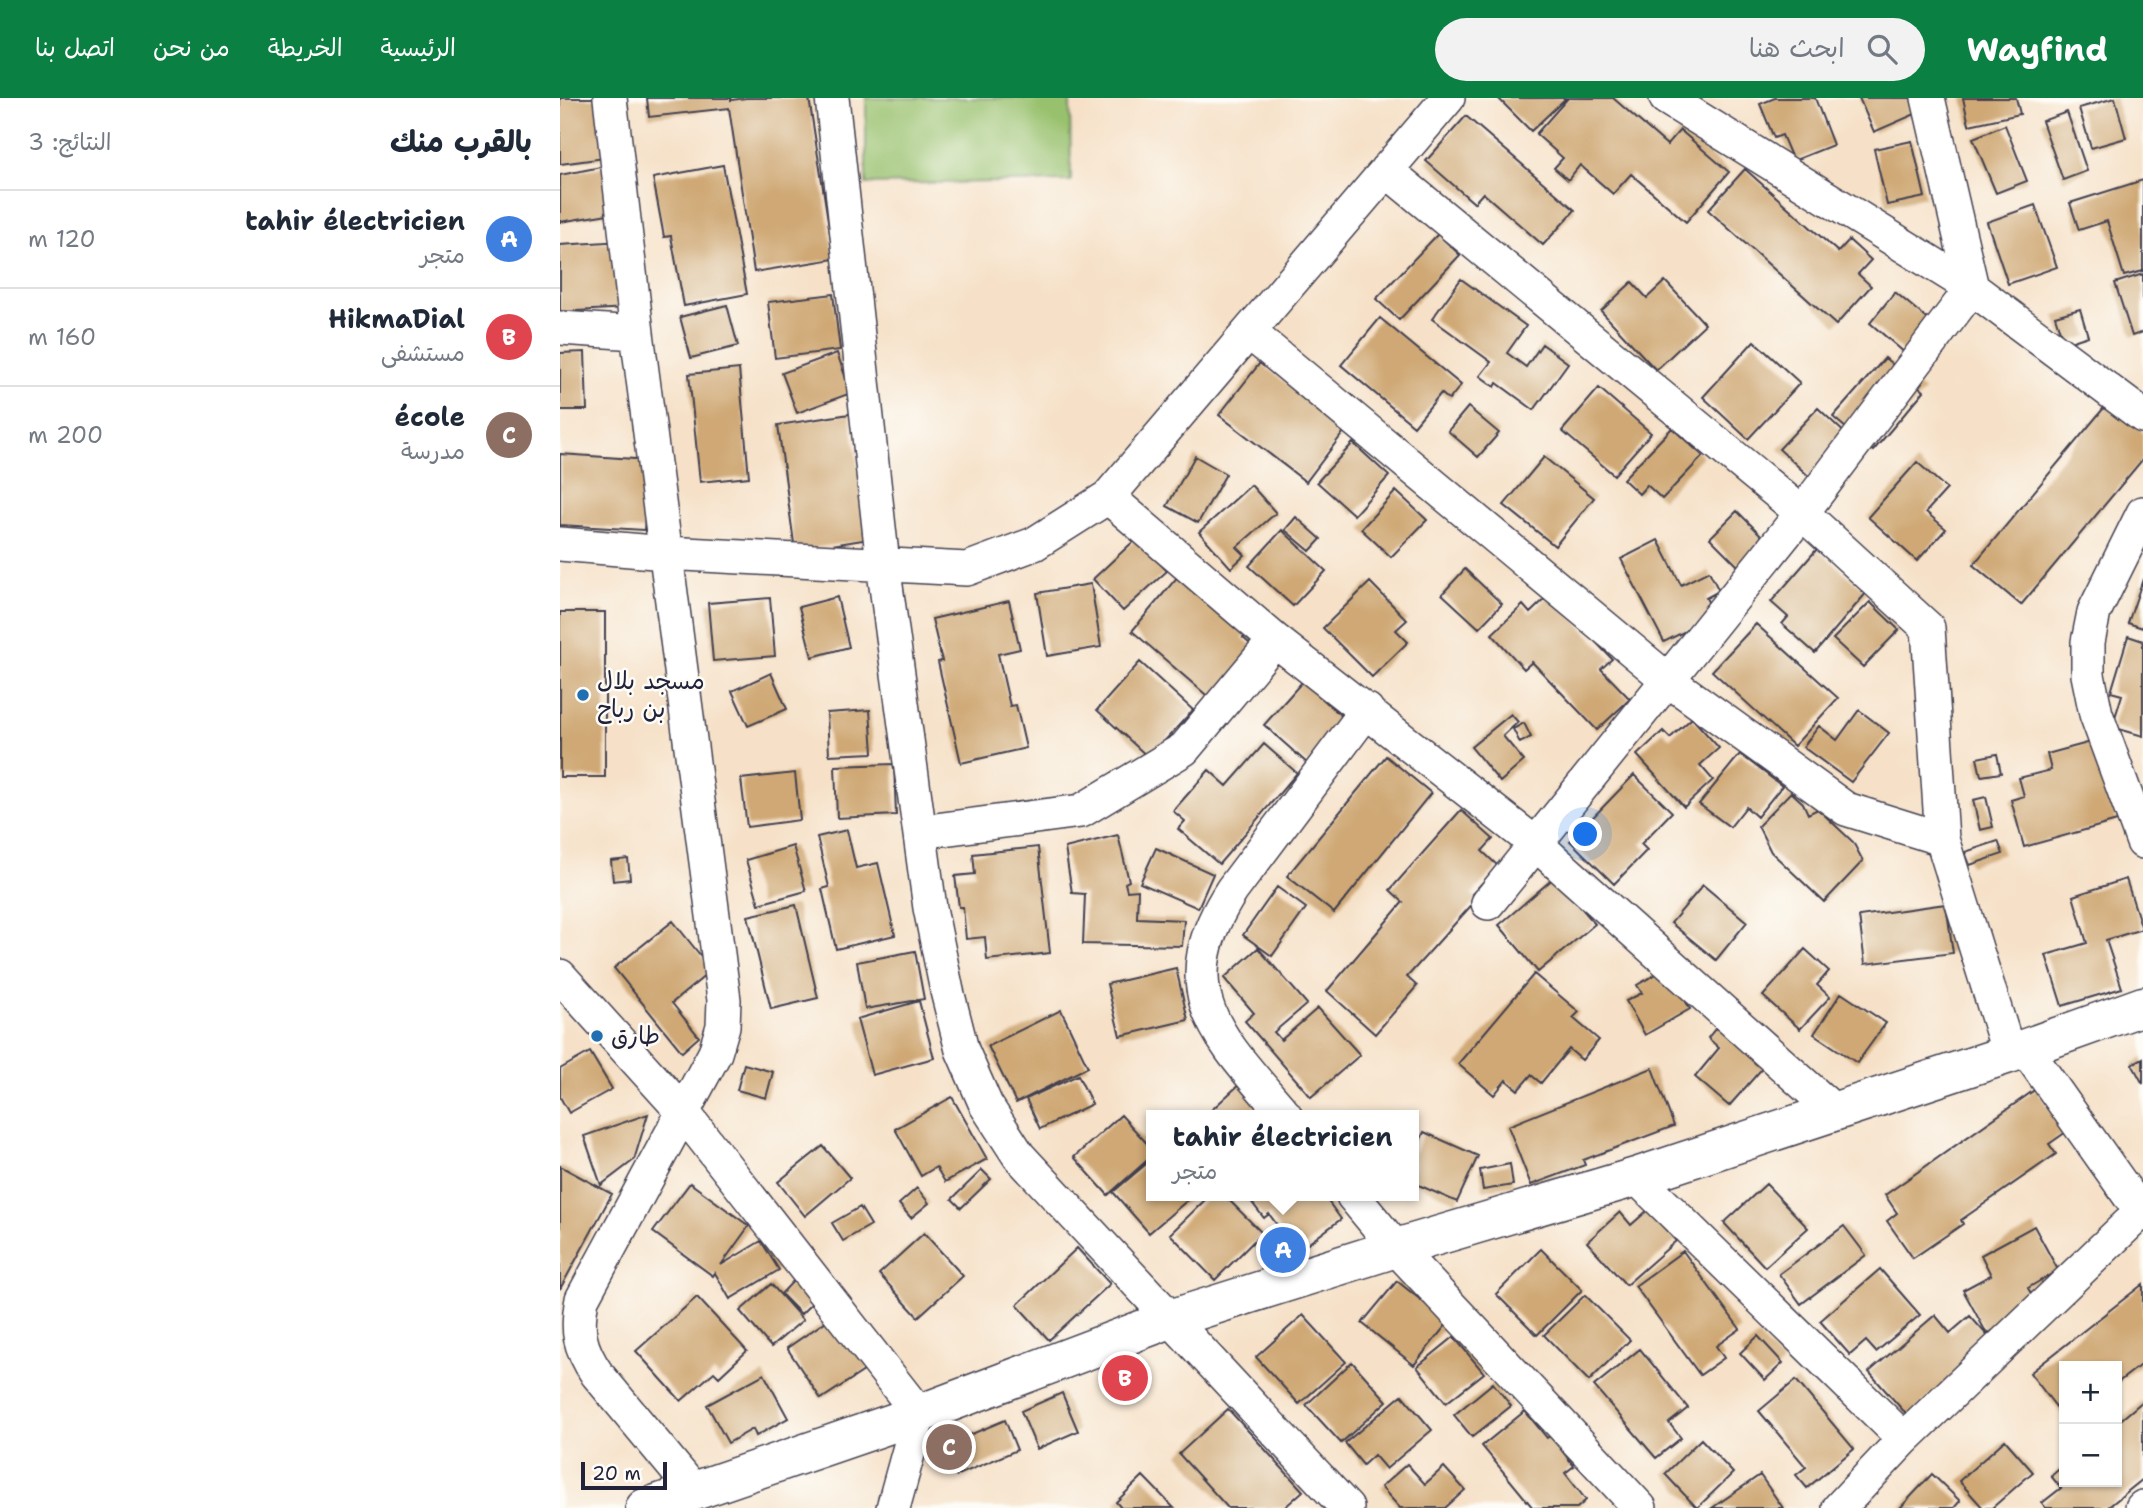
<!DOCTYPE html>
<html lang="ar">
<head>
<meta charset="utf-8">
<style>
	body { margin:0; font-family:"Shantell Sans","Playpen Sans Arabic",sans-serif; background:#f2f2f3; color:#1f2937; direction:rtl }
	.controls { position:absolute; right:21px; bottom:21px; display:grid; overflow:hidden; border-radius:0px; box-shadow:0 2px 5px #0004 }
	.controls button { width:63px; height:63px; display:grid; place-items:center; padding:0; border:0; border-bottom:2px solid #e0e1e3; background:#fff; color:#1f2937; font:35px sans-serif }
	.scale { position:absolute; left:21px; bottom:18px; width:86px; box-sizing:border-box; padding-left:7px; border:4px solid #22223b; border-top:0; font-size:19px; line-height:24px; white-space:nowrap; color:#22223b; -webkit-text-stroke:5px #fdfcf7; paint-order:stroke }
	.you { position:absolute; left:1026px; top:737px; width:24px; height:24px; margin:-18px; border:5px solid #fff; border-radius:50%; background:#1a73e8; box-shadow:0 0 0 10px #1a73e833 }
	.badge { display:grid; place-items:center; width:46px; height:46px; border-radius:50%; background:#0b8043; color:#fff; font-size:23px; font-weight:700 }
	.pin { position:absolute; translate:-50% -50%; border:4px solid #fff; box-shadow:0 2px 7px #0006 }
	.popup { position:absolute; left:586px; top:1012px; width:273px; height:91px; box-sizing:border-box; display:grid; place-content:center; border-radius:0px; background:#fff; filter:drop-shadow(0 2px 5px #0005); font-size:23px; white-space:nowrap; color:#747a83 }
	.popup b { font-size:26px; color:#1f2937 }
	.popup::after { content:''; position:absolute; left:50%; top:100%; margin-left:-14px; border:14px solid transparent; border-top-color:#fff }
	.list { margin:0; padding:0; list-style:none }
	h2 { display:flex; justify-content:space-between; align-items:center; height:91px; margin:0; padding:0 28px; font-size:30px }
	h2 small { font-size:23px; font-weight:400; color:#747a83 }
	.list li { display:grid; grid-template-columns:46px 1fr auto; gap:21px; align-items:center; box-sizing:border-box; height:98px; padding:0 28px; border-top:2px solid #e0e1e3 }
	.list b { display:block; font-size:26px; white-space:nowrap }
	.list p { margin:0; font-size:23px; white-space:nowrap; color:#747a83 }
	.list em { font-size:23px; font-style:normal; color:#747a83 }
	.icon { flex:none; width:38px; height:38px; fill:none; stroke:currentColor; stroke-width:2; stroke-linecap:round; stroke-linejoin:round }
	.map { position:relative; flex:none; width:1583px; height:1410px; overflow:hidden; direction:ltr }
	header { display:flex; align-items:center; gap:42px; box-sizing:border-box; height:98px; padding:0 35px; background:#0b8043; color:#fff }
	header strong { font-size:33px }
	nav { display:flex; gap:38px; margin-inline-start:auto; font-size:24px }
	.search { width:490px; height:63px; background:#f2f2f3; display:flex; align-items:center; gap:18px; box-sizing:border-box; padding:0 24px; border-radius:38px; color:#747a83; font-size:26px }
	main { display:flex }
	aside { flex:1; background:#fff }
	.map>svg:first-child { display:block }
	.pitch { fill:#98c16d; stroke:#5d7254; stroke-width:2 }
	.building { fill:#cfa875 }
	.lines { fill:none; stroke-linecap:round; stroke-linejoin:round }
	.street-casing { stroke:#423f50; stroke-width:36 }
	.secondary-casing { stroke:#423f50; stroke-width:41 }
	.street { stroke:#fff; stroke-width:33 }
	.secondary { stroke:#fff; stroke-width:38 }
	.poi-dot { fill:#1f6fb2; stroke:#fdfcf7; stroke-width:2.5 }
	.labels { text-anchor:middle; stroke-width:5; stroke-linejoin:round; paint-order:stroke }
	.poi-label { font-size:24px; fill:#22223b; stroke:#fdfcf7; text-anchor:start }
</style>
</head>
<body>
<header>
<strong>Wayfind</strong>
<div class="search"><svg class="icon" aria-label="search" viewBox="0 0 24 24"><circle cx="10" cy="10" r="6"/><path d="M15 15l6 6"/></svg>ابحث هنا</div>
<nav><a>الرئيسية</a><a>الخريطة</a><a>من نحن</a><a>اتصل بنا</a></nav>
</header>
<main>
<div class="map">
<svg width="1583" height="1410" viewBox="0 0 1583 1410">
	<rect width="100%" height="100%" fill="#fdfcf7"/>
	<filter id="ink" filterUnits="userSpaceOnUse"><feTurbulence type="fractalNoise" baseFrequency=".0143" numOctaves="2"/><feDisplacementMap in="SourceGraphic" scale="14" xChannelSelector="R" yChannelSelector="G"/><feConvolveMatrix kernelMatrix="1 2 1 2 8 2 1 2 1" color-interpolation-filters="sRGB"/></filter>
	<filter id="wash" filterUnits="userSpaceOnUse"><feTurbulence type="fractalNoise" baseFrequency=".00686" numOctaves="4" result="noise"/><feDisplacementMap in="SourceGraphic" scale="28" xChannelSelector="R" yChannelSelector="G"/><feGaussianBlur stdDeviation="1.57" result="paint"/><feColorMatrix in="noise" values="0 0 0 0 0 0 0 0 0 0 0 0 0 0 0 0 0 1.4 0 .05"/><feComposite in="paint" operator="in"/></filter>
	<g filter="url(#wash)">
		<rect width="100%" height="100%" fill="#f6e1c8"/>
		<path class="pitch" d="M 306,0 L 510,0 L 511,83 L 306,86 Z"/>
		<g id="blocks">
			<path class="building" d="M 0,0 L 38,0 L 45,60 L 0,66 Z
				M 87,0 L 171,0 L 171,2 L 186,0 L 249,0 L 274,161 L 194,174 L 169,10 L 89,19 Z
				M 938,0 L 1006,0 L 971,33 Z
				M 1008,0 L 1053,0 L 1107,47 L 1120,32 L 1169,74 L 1126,124 L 1071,76 L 1053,96 L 1020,67 L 1008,82 L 994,70 L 1003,60 L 976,36 Z
				M 1215,0 L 1255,0 L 1273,47 L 1233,63 L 1222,37 L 1214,40 L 1200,6 Z
				M 1299,0 L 1365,0 L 1369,10 L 1314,34 Z
				M 1403,0 L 1456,0 L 1460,16 L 1409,27 Z
				M 1555,0 L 1566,40 L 1531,50 L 1519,10 Z
				M 1507,14 L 1527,73 L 1503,82 L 1482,23 Z
				M 906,18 L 1015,112 L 983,147 L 923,95 L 914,105 L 866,63 Z
				M 1445,27 L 1467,83 L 1436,95 L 1413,40 Z
				M 1352,43 L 1365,99 L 1327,107 L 1314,51 Z
				M 163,67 L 187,196 L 124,208 L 111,138 L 104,139 L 93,80 Z
				M 46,68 L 54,115 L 0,124 L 0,77 Z
				M 1185,71 L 1278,154 L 1289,142 L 1311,162 L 1298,176 L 1311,188 L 1276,227 L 1148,112 Z
				M 1583,82 L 1583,173 L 1564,178 L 1547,123 L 1519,132 L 1510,105 Z
				M 1475,107 L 1497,169 L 1448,186 L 1427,124 Z
				M 878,136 L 900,157 L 839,222 L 816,201 Z
				M 62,143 L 66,210 L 0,214 L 0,147 Z
				M 1583,176 L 1583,234 L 1572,238 L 1555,185 Z
				M 901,181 L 966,228 L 947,255 L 966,269 L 982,246 L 1008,265 L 974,312 L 937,285 L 935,289 L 920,278 L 931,264 L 872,221 Z
				M 1105,183 L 1145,226 L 1096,272 L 1041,213 L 1072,184 L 1087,200 Z
				M 1335,194 L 1378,230 L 1352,261 L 1310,225 Z
				M 273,196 L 280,252 L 215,260 L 208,204 Z
				M 167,207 L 178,248 L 131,260 L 120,219 Z
				M 1520,211 L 1528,238 L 1504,246 L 1495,218 Z
				M 820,220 L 901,287 L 889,302 L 881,295 L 854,328 L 781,267 Z
				M 1194,243 L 1240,285 L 1188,341 L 1143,299 Z
				M 25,254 L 27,312 L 0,312 L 0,255 Z
				M 277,255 L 291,295 L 237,315 L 222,275 Z
				M 1325,260 L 1364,293 L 1313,353 L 1273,319 Z
				M 700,265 L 786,331 L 746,384 L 659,317 Z
				M 179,271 L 189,379 L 140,384 L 129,276 Z
				M 1039,290 L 1091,335 L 1054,377 L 1002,333 Z
				M 1548,305 L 1583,334 L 1583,361 L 1461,507 L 1413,467 Z
				M 908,309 L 939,335 L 918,359 L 888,333 Z
				M 1258,310 L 1291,341 L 1253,382 L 1219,351 Z
				M 290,316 L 309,441 L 235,453 L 218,327 Z
				M 1112,330 L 1143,358 L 1102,401 L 1087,387 L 1079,396 L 1063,381 Z
				M 793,345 L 829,378 L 794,417 L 757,384 Z
				M 0,356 L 89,362 L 84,432 L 0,427 Z
				M 635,358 L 666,376 L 638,425 L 607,408 Z
				M 984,359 L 1034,400 L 995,448 L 944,407 Z
				M 1357,364 L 1387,391 L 1366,414 L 1386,431 L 1357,463 L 1308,419 Z
				M 691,387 L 716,415 L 677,449 L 685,457 L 671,470 L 639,434 Z
				M 836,393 L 867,422 L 831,459 L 801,431 Z
				M 1177,413 L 1213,449 L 1186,476 L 1150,440 Z
				M 736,419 L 761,441 L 750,453 L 725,432 Z
				M 722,432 L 766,473 L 733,508 L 689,468 Z
				M 577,440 L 607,473 L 563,513 L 533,481 Z
				M 1098,442 L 1121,487 L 1149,473 L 1159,493 L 1146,500 L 1155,518 L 1104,544 L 1061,461 Z
				M 1257,451 L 1307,494 L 1255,555 L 1222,526 L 1228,519 L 1211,504 Z
				M 905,471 L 942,506 L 919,530 L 882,496 Z
				M 619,477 L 693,528 L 683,540 L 696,551 L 652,602 L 572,533 Z
				M 1583,481 L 1583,530 L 1568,525 Z
				M 810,484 L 847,522 L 836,532 L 848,544 L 812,579 L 763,530 Z
				M 531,486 L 541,549 L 487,558 L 477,495 Z
				M 990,496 L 1052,561 L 1041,571 L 1070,601 L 1037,632 L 972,564 L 964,571 L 932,536 L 963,507 L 970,515 Z
				M 277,499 L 289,549 L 252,559 L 239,509 Z
				M 210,500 L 215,558 L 153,563 L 148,505 Z
				M 449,503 L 460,551 L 438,556 L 450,608 L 456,607 L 466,650 L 401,665 L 378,564 L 382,563 L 372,521 Z
				M 1310,504 L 1339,532 L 1303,569 L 1273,541 Z
				M 0,514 L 45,514 L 45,679 L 0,679 Z
				M 1196,526 L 1278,600 L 1234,648 L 1152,573 Z
				M 1568,538 L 1583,543 L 1583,638 L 1552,629 L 1562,597 L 1551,594 Z
				M 580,564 L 633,612 L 589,660 L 537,612 Z
				M 211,575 L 227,611 L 188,628 L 172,593 Z
				M 743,583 L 787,623 L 748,666 L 704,627 Z
				M 310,612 L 313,655 L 269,657 L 267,615 Z
				M 1299,612 L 1329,635 L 1291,684 L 1243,649 L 1259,628 L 1277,642 Z
				M 951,616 L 958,624 L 943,638 L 964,663 L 940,684 L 911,649 Z
				M 1132,620 L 1159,650 L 1140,667 L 1153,682 L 1124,709 L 1077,657 L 1103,633 L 1110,640 Z
				M 964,625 L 971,639 L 960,645 L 953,631 Z
				M 1535,643 L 1557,723 L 1464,749 L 1451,702 L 1464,698 L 1459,680 L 1491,672 L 1487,656 Z
				M 704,646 L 737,675 L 659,766 L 618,731 L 625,723 L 613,713 L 649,672 L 667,688 Z
				M 1180,656 L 1222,688 L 1197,719 L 1186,709 L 1170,729 L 1139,706 Z
				M 1437,656 L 1441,675 L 1421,678 L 1417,660 Z
				M 826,658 L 871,695 L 774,815 L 727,778 Z
				M 334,666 L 336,717 L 277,720 L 275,668 Z
				M 235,675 L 240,722 L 187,729 L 181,681 Z
				M 1074,677 L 1112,714 L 1081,746 L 1087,752 L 1054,786 L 1010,743 Z
				M 1231,694 L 1243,705 L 1248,716 L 1258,711 L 1293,744 L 1303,763 L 1264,804 L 1211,754 L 1198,728 Z
				M 1426,699 L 1433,729 L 1420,732 L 1413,702 Z
				M 901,712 L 933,741 L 922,753 L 938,768 L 912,796 L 917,801 L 847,879 L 857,888 L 815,936 L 767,893 L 843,804 L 830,792 Z
				M 287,732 L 296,770 L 318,765 L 335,837 L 276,851 L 262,791 L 269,789 L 257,739 Z
				M 558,737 L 569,783 L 565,785 L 567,793 L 578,792 L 577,820 L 624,822 L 622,848 L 523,846 L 525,796 L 512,795 L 505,750 Z
				M 1438,743 L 1443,756 L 1410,767 L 1405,754 Z
				M 233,748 L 246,793 L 199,806 L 186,762 Z
				M 478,749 L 490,855 L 427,862 L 425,839 L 406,841 L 403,809 L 399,809 L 395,778 L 415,776 L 413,756 Z
				M 596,750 L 653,776 L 638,810 L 580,785 Z
				M 68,761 L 70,781 L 53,783 L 51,763 Z
				M 995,779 L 1035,826 L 978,874 L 939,827 Z
				M 1566,781 L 1582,831 L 1546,842 L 1562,890 L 1502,908 L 1486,857 L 1527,845 L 1513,798 Z
				M 1143,787 L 1187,824 L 1156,862 L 1111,825 Z
				M 717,789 L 746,810 L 712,858 L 683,837 Z
				M 1386,806 L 1393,855 L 1305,866 L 1299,818 Z
				M 236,807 L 258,900 L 211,911 L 188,818 Z
				M 113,823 L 152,872 L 112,905 L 139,939 L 122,954 L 54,870 Z
				M 698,850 L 747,906 L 714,934 L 721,942 L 758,910 L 800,957 L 751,999 L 685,923 L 694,915 L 664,880 Z
				M 1245,851 L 1269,873 L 1257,887 L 1270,899 L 1240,931 L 1203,898 Z
				M 355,853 L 364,901 L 305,911 L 297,864 Z
				M 616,870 L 628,922 L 560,938 L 547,886 Z
				M 1107,870 L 1130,911 L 1085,937 L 1066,903 L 1082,895 L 1077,887 Z
				M 974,876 L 1019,914 L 1013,920 L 1039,942 L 1022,962 L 1009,951 L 981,985 L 971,977 L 958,992 L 946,982 L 934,997 L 898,966 Z
				M 1281,895 L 1326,925 L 1297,965 L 1254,936 Z
				M 359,903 L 374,960 L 312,977 L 297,921 Z
				M 501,912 L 528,969 L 456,1005 L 428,948 Z
				M 1159,926 L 1206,966 L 1169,1008 L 1135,979 L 1159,950 L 1148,940 Z
				M 30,954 L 52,991 L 9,1015 L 0,999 L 0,971 Z
				M 1583,960 L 1583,986 L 1572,966 Z
				M 184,966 L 213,974 L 206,1000 L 177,992 Z
				M 1092,970 L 1114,1028 L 1023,1062 L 1025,1067 L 971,1087 L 948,1028 Z
				M 518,977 L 532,1006 L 480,1031 L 466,1001 Z
				M 681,985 L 711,1017 L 646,1017 Z
				M 1476,991 L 1506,1034 L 1489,1046 L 1496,1056 L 1401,1122 L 1403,1126 L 1353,1160 L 1327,1123 L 1337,1115 L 1325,1097 Z
				M 392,999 L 427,1061 L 385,1084 L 376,1069 L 361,1078 L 335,1031 Z
				M 88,1016 L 74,1062 L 41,1087 L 24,1038 Z
				M 561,1017 L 592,1051 L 592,1058 L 548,1097 L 514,1059 Z
				M 864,1034 L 918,1058 L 897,1104 L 854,1085 L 854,1056 Z
				M 263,1048 L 290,1080 L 245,1118 L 218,1084 Z
				M 592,1061 L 592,1098 L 628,1098 L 630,1100 L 589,1135 L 553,1094 Z
				M 950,1066 L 953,1087 L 923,1092 L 920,1072 Z
				M 0,1068 L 52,1096 L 0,1191 Z
				M 422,1072 L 431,1081 L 401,1110 L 392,1101 Z
				M 130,1085 L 189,1128 L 161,1167 L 201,1143 L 219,1172 L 170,1201 L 155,1175 L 153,1178 L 93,1134 Z
				M 1206,1086 L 1248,1130 L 1205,1169 L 1164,1125 Z
				M 357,1090 L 369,1105 L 351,1120 L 339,1106 Z
				M 649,1098 L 665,1098 L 702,1135 L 655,1182 L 610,1136 Z
				M 687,1098 L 764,1098 L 781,1121 L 737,1154 L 709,1116 L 704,1120 Z
				M 300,1109 L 311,1127 L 283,1143 L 272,1125 Z
				M 1088,1112 L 1116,1143 L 1066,1187 L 1027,1144 L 1060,1114 L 1071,1127 Z
				M 1284,1128 L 1306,1157 L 1241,1206 L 1219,1176 Z
				M 1474,1128 L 1498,1172 L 1468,1190 L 1478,1208 L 1427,1236 L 1403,1192 L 1431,1177 L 1421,1157 Z
				M 364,1135 L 403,1178 L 358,1219 L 319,1176 Z
				M 517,1150 L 550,1186 L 489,1242 L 457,1207 Z
				M 981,1151 L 1022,1192 L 977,1237 L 936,1196 Z
				M 1123,1153 L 1180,1231 L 1156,1248 L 1164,1260 L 1140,1277 L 1075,1188 Z
				M 1320,1171 L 1360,1217 L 1316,1254 L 1306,1243 L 1290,1257 L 1260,1223 Z
				M 236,1180 L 257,1200 L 241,1216 L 221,1196 Z
				M 837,1183 L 866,1206 L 895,1216 L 854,1267 L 802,1225 Z
				M 211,1186 L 243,1222 L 211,1249 L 180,1213 Z
				M 1583,1186 L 1583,1265 L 1557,1285 L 1557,1268 L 1504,1268 L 1504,1319 L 1470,1275 Z
				M 1025,1197 L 1070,1242 L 1029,1283 L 984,1237 Z
				M 137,1199 L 187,1253 L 159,1279 L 154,1274 L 121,1303 L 76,1253 Z
				M 275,1217 L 310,1269 L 261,1301 L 227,1250 Z
				M 743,1217 L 786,1264 L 739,1306 L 696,1259 Z
				M 1375,1217 L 1390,1235 L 1410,1218 L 1433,1244 L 1348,1318 L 1309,1274 Z
				M 1198,1238 L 1223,1265 L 1205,1282 L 1180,1255 Z
				M 894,1239 L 924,1275 L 886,1305 L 857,1269 Z
				M 1080,1251 L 1128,1310 L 1109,1325 L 1121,1340 L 1096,1360 L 1034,1288 Z
				M 792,1264 L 827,1303 L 781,1345 L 746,1307 Z
				M 204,1276 L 228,1320 L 196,1338 L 193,1331 L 168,1345 L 147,1307 Z
				M 1236,1282 L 1294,1351 L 1247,1390 L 1236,1377 L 1246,1369 L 1199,1313 Z
				M 933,1285 L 951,1308 L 912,1339 L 894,1317 Z
				M 502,1295 L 518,1333 L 477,1351 L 461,1313 Z
				M 842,1297 L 872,1332 L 826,1371 L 814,1357 L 803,1367 L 785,1345 Z
				M 1583,1303 L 1583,1381 L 1547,1410 L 1486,1410 L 1482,1405 L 1501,1390 L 1491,1378 L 1504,1367 L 1504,1384 L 1557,1384 L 1557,1325 Z
				M 668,1311 L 743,1393 L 724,1410 L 668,1410 L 619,1356 Z
				M 965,1313 L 987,1340 L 990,1338 L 1014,1368 L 1005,1375 L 1026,1402 L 1017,1410 L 973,1410 L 922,1348 Z
				M 445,1322 L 457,1352 L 396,1378 L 383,1348 Z
				M 1141,1341 L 1173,1375 L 1137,1410 L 1105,1376 Z
				M 1445,1342 L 1473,1374 L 1432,1410 L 1423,1410 L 1399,1383 Z
				M 847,1366 L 865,1386 L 884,1369 L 905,1392 L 885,1410 L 840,1410 L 821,1389 Z
				M 1372,1376 L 1400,1403 L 1394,1410 L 1340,1410 Z
				M 1200,1377 L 1223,1410 L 1152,1410 Z
				M 583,1378 L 614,1410 L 561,1410 L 556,1404 Z"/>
		</g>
	</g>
	<g filter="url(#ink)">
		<use href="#blocks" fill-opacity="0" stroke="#423f50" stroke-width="2"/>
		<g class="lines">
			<defs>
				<path id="street" d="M 50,0 L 77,235 L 164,902 L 163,928 L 155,955 L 22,1201 C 16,1233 19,1249 37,1276 L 135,1394
					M 272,0 L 323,466 L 370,810 L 387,893 L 402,952 L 426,1007 L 459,1058 L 787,1410
					M 1106,0 L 1412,190 L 1583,318
					M 826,72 L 1242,415 L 1368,530 L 1382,741 L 1449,956
					M 0,230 L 77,235
					M 689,234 L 1108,582 L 1286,711 L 1382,741
					M 548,399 L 715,542 L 976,746 L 1274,1013
					M 1583,415 L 1534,514 L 1528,544 L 1528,577 L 1536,616 L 1583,744
					M 0,446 L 106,455 L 407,471 L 474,446 L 548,399 L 888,0
					M 360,734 L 521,713 L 624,651 L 715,542
					M 928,805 L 1242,415 L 1412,190 L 1368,0
					M 0,878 L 123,1014 L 359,1316 L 333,1410
					M 1465,950 L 1583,1117
					M 725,1017 C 660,940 606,894 672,792 L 807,612
					M 1076,1079 L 1344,1341
					M 793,1098 L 836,1150 L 1080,1410
					M 1279,1410 L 1344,1341 L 1581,1114
					M 1582,1410 L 1583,1409"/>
				<path id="secondary" d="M 85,1410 L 359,1316 L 610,1221 L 836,1150 L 1076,1079 L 1449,956 L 1583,908"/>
			</defs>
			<use href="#street" class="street-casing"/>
			<use href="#secondary" class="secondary-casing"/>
			<use href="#street" class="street"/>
			<use href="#secondary" class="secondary"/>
		</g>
	</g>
	<g class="poi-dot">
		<circle cx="23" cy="597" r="7"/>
		<circle cx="37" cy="938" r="7"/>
	</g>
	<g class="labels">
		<g class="poi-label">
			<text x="37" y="591">مسجد بلال<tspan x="37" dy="28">بن رباح</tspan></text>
			<text x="51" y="946">طارق</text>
		</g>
	</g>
</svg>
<div class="controls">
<button>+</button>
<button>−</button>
</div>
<div class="scale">20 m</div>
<div class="you"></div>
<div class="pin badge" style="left:723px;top:1152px;background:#3f7fe0">A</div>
<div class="popup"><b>tahir électricien</b>متجر</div>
<div class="pin badge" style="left:565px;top:1280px;background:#e0444e">B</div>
<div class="pin badge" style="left:389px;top:1349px;background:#8d6e63">C</div>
</div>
<aside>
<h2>بالقرب منك<small>النتائج: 3</small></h2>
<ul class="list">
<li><span class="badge" style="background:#3f7fe0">A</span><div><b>tahir électricien</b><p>متجر</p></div><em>120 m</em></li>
<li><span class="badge" style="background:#e0444e">B</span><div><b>HikmaDial</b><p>مستشفى</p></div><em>160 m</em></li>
<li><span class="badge" style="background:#8d6e63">C</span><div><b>école</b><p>مدرسة</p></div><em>200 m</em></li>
</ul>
</aside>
</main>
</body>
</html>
